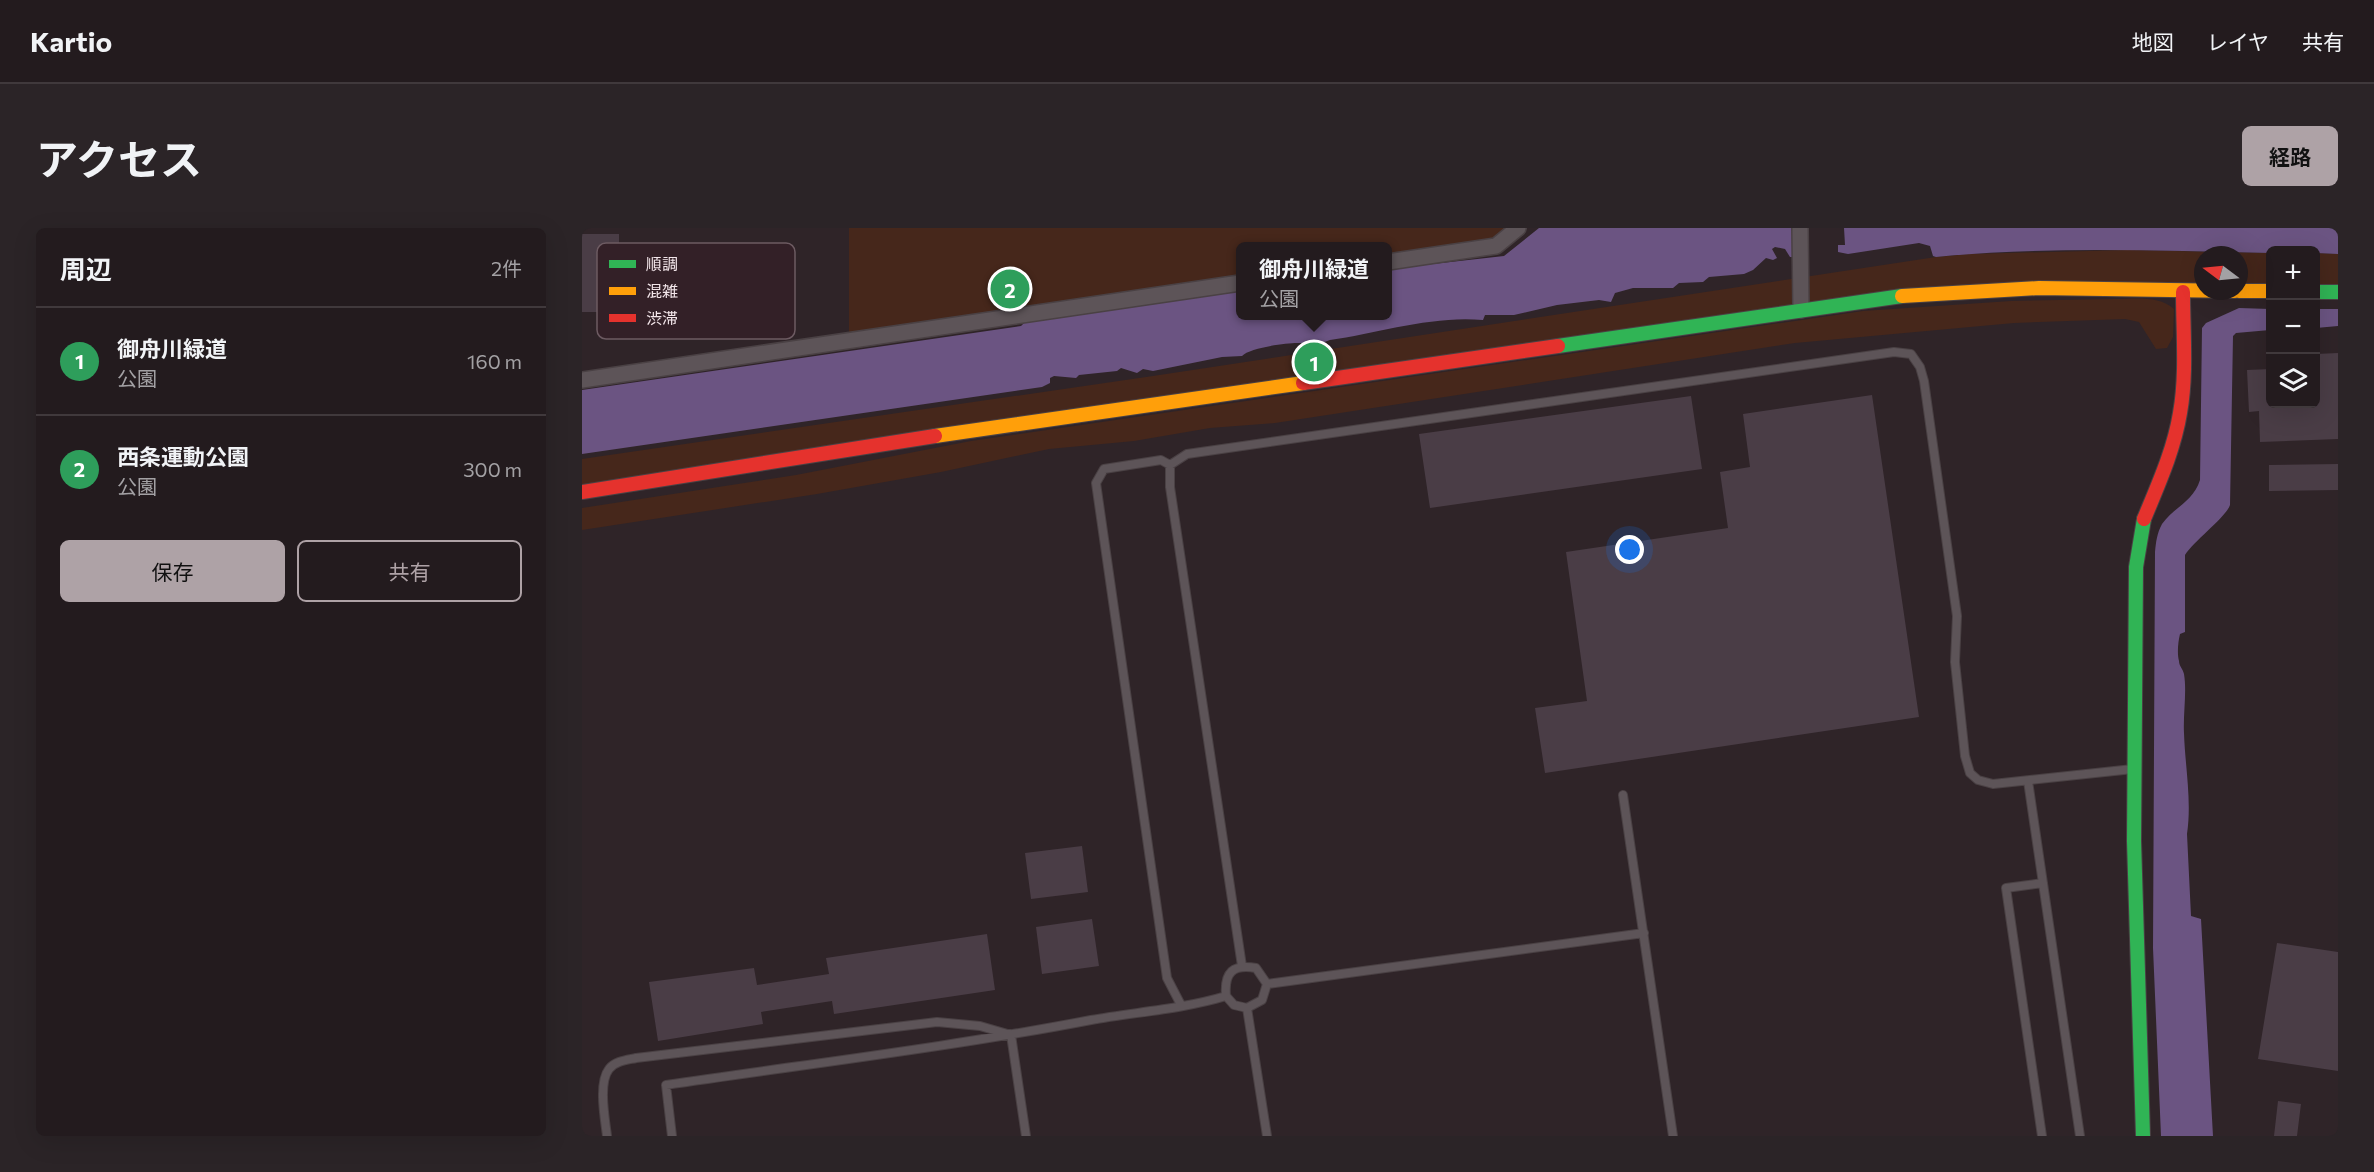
<!DOCTYPE html>
<html lang="ja">
<head>
<meta charset="utf-8">
<style>
	body { margin:0; font-family:Commissioner,"Noto Sans JP",sans-serif; background:#2b2427; color:#f1f3f6 }
	.controls { position:absolute; right:18px; top:18px; display:grid; overflow:hidden; border-radius:9px; box-shadow:0 6px 24px #0002 }
	.controls button { width:54px; height:54px; display:grid; place-items:center; padding:0; border:0; border-bottom:2px solid #40393c; background:#231b1e; color:#f1f3f6; font:30px sans-serif }
	.compass { position:absolute; left:1612px; top:18px; width:54px; height:54px; border-radius:50%; background:#231b1e; box-shadow:0 6px 24px #0002; rotate:286deg }
	.you { position:absolute; left:1048px; top:322px; width:21px; height:21px; margin:-15px; border:4px solid #fff; border-radius:50%; background:#1a73e8; box-shadow:0 0 0 9px #1a73e833 }
	.badge { display:grid; place-items:center; width:39px; height:39px; border-radius:50%; background:#aea2a6; color:#fff; font-size:20px; font-weight:700 }
	.pin { position:absolute; translate:-50% -50%; border:3px solid #fff; box-shadow:0 2px 6px #0006 }
	.popup { position:absolute; left:654px; top:14px; width:156px; height:78px; box-sizing:border-box; display:grid; place-content:center; border-radius:9px; background:#231b1e; filter:drop-shadow(0 2px 4px #0005); font-size:20px; white-space:nowrap; color:#a3a1a4 }
	.popup b { font-size:22px; color:#f1f3f6 }
	.popup::after { content:''; position:absolute; left:50%; top:100%; margin-left:-12px; border:12px solid transparent; border-top-color:#231b1e }
	.list { margin:0; padding:0; list-style:none }
	h2 { display:flex; justify-content:space-between; align-items:center; height:78px; margin:0; padding:0 24px; font-size:26px }
	h2 small { font-size:20px; font-weight:400; color:#a3a1a4 }
	.list li { display:grid; grid-template-columns:39px 1fr auto; gap:18px; align-items:center; box-sizing:border-box; height:108px; padding:0 24px; border-top:2px solid #40393c }
	.list b { display:block; font-size:22px; white-space:nowrap }
	.list p { margin:0; font-size:20px; white-space:nowrap; color:#a3a1a4 }
	.list em { font-size:20px; font-style:normal; color:#a3a1a4 }
	.actions { display:flex; gap:12px; padding:18px 24px }
	.actions a { flex:1; padding:14px 0; border:2px solid #aea2a6; border-radius:9px; text-align:center; font-size:21px; color:#aea2a6 }
	.actions .main { background:#aea2a6; color:#111 }
	.icon { flex:none; width:33px; height:33px; fill:none; stroke:currentColor; stroke-width:2; stroke-linecap:round; stroke-linejoin:round }
	.map { position:relative; flex:none; width:1756px; height:908px; overflow:hidden; border-radius:9px }
	header { display:flex; align-items:center; gap:36px; box-sizing:border-box; height:84px; padding:0 30px; background:#231b1e; border-bottom:2px solid #40393c }
	header strong { font-size:28px }
	nav { display:flex; gap:33px; margin-inline-start:auto; font-size:21px }
	.intro { display:flex; align-items:center; justify-content:space-between; box-sizing:border-box; height:144px; padding:0 36px }
	h1 { margin:0; font-size:42px }
	.button { padding:15px 27px; border-radius:9px; background:#aea2a6; color:#111; font-size:21px; font-weight:700 }
	main { display:flex; gap:36px; padding:0 36px }
	aside { flex:1; background:#231b1e; border-radius:9px; box-shadow:0 6px 24px #0002 }
	.map>svg:first-child { display:block }
	.green { fill:#46271b }
	.water { fill:#6b5482 }
	.building { fill:#4a3d46 }
	.lines { fill:none; stroke-linecap:round; stroke-linejoin:round }
	.lane-casing { stroke:#4a4144; stroke-width:10 }
	.street-casing { stroke:#4a4144; stroke-width:18 }
	.fast-casing { stroke:#4a4144; stroke-width:16 }
	.slow-casing { stroke:#4a4144; stroke-width:16 }
	.jam-casing { stroke:#4a4144; stroke-width:16 }
	.lane { stroke:#5d5458; stroke-width:8 }
	.street { stroke:#5d5458; stroke-width:15 }
	.fast { stroke:#30b455; stroke-width:14 }
	.slow { stroke:#ff9f0a; stroke-width:14 }
	.jam { stroke:#e5322d; stroke-width:14 }
	.key { fill:#332027; stroke:#6d5b62; stroke-width:1.5 }
	.key-label { font-size:16px; fill:#f3e6ea }
</style>
</head>
<body>
<header>
<strong>Kartio</strong>
<nav><a>地図</a><a>レイヤ</a><a>共有</a></nav>
</header>
<div class="intro"><h1>アクセス</h1><a class="button">経路</a></div>
<main>
<aside>
<h2>周辺<small>2件</small></h2>
<ul class="list">
<li><span class="badge" style="background:#2e9e5b">1</span><div><b>御舟川緑道</b><p>公園</p></div><em>160 m</em></li>
<li><span class="badge" style="background:#2e9e5b">2</span><div><b>西条運動公園</b><p>公園</p></div><em>300 m</em></li>
</ul>
<div class="actions"><a class="main">保存</a><a>共有</a></div>
</aside>
<div class="map">
<svg width="1756" height="908" viewBox="0 0 1756 908">
	<rect width="100%" height="100%" fill="#2f2428"/>
	<path class="green" d="M 267,0 L 929,0 L 912,13 L 806,29 L 806,18 L 658,18 L 658,51 L 267,109 Z
		M 1545,22 L 1688,25 L 1688,55 L 1657,55 L 1657,27 L 1621,27 L 1621,55 L 1478,54 L 0,258 L 0,231 L 571,148 L 1354,29 L 1387,26 Z
		M 1734,25 L 1756,26 L 1756,56 L 1734,56 Z
		M 1533,71 C 1552,71 1577,67 1592,81 L 1591,109 L 1585,120 L 1574,121 L 1557,94 L 1543,91 L 1432,95 L 1213,115 L 693,195 L 628,200 L 552,213 L 467,221 L 359,244 L 235,266 L 0,302 L 0,280 L 214,247 L 389,213 L 1281,83 L 1429,73 Z"/>
	<path class="water" d="M 957,0 L 1213,0 L 1213,29 L 1208,29 L 1203,21 L 1193,19 L 1190,21 L 1195,30 L 1191,32 L 1184,30 L 1171,42 L 1162,46 L 1127,49 L 1121,54 L 1097,55 L 1091,60 L 1051,60 L 1033,65 L 1029,74 L 1017,72 L 975,77 L 932,87 L 903,87 L 901,92 C 852,87 796,105 748,112 C 736,117 727,115 715,115 C 703,115 667,120 660,128 L 640,129 L 571,143 L 561,141 L 555,145 L 539,140 L 535,143 L 497,147 L 494,150 L 472,148 L 468,150 L 468,155 L 460,159 L 0,226 L 0,162 L 439,98 L 442,95 L 658,62 L 658,88 L 806,88 L 806,41 L 922,28 Z
		M 1262,0 L 1756,0 L 1756,26 L 1734,25 L 1734,22 L 1688,22 L 1688,25 C 1577,23 1465,18 1354,29 L 1351,28 L 1348,18 L 1337,15 L 1266,26 L 1256,24 L 1256,17 L 1263,17 Z
		M 1657,80 L 1688,81 L 1688,102 L 1654,105 L 1651,108 L 1648,277 C 1644,289 1613,312 1603,327 L 1603,404 L 1598,406 C 1596,414 1595,426 1597,433 C 1597,438 1601,441 1602,446 C 1605,464 1601,486 1602,505 C 1603,538 1610,573 1605,606 L 1609,688 L 1619,691 L 1631,908 L 1579,908 L 1571,720 L 1573,324 C 1574,314 1575,305 1580,296 C 1592,279 1611,274 1618,252 L 1620,100 L 1624,95 Z
		M 1734,81 L 1756,81 L 1756,98 L 1734,100 Z"/>
	<path class="building" d="M 0,6 L 37,6 L 37,84 L 0,84 Z
		M 1756,125 L 1756,211 L 1678,214 L 1677,183 L 1667,184 L 1665,142 L 1689,141 L 1689,176 L 1734,176 L 1734,126 Z
		M 1290,167 L 1337,489 L 963,545 L 953,480 L 1005,473 L 984,324 L 1146,300 L 1138,244 L 1168,239 L 1161,186 Z
		M 1109,168 L 1120,241 L 848,280 L 837,206 Z
		M 1756,236 L 1756,262 L 1687,263 L 1687,237 Z
		M 500,618 L 506,664 L 449,671 L 443,625 Z
		M 510,691 L 517,738 L 460,746 L 454,699 Z
		M 405,706 L 413,762 L 252,786 L 250,773 L 179,784 L 181,796 L 76,813 L 67,754 L 172,740 L 175,757 L 247,746 L 244,730 Z
		M 1695,715 L 1756,724 L 1756,843 L 1676,831 Z
		M 1696,873 L 1719,876 L 1715,908 L 1692,908 Z"/>
	<g class="lines">
		<defs>
			<path id="lane" d="M 588,237 L 588,259 L 660,738
				M 1446,553 L 1498,908
				M 1041,567 L 1091,908
				M 644,768 C 642,744 651,736 674,740 L 685,756
				M 599,777 L 585,750 L 514,255 L 522,241 L 579,232 L 588,237 L 605,226 L 1312,124 L 1329,126 L 1338,139 L 1342,153 L 1375,388 L 1373,434 L 1383,528 L 1388,545 L 1396,552 L 1411,556 L 1551,541
				M 665,780 L 685,908
				M 25,908 C 23,891 16,855 27,841 C 33,833 45,832 54,830 L 355,794 L 398,798 L 429,807 L 444,908
				M 90,908 L 84,857 C 226,836 368,819 509,792 C 554,784 601,781 644,768 L 652,777 L 665,780 L 680,772 L 685,756 L 1062,705
				M 1460,908 L 1424,660 L 1461,655"/>
			<path id="street" d="M 1218,0 L 1219,82
				M 806,34 L 914,18 L 936,0
				M 0,152 L 658,55"/>
			<path id="fast" d="M 1734,64 L 1756,64
				M 976,118 L 1320,68
				M 1561,908 L 1552,613 L 1554,339 L 1562,291"/>
			<path id="slow" d="M 1657,63 L 1688,63
				M 1320,68 L 1457,60 L 1653,63
				M 353,208 L 721,155"/>
			<path id="jam" d="M 721,155 L 976,118
				M 0,264 L 353,208
				M 1562,291 C 1576,257 1592,222 1598,185 C 1605,146 1601,104 1601,64"/>
		</defs>
		<use href="#lane" class="lane-casing"/>
		<use href="#street" class="street-casing"/>
		<use href="#fast" class="fast-casing"/>
		<use href="#slow" class="slow-casing"/>
		<use href="#jam" class="jam-casing"/>
		<use href="#lane" class="lane"/>
		<use href="#street" class="street"/>
		<use href="#fast" class="fast"/>
		<use href="#slow" class="slow"/>
		<use href="#jam" class="jam"/>
	</g>
	<rect x="15" y="15" width="198" height="96" rx="9" class="key"/>
	<rect x="27" y="32" width="27" height="8" fill="#30b455"/>
	<rect x="27" y="59" width="27" height="8" fill="#ff9f0a"/>
	<rect x="27" y="86" width="27" height="8" fill="#e5322d"/>
	<g class="key-label">
		<text x="64" y="42">順調</text>
		<text x="64" y="69">混雑</text>
		<text x="64" y="96">渋滞</text>
	</g>
</svg>
<div class="controls">
<button>+</button>
<button>−</button>
<button><svg class="icon" aria-label="layers" viewBox="0 0 24 24"><path d="M12 4l9 5-9 5-9-5zM3 14l9 5 9-5"/></svg></button>
</div>
<svg class="compass" viewBox="-18 -18 36 36"><path d="M0-13l5 13h-10z" fill="#e53935"/><path d="M0 13l5-13h-10z" fill="#a3a1a4"/></svg>
<div class="you"></div>
<div class="pin badge" style="left:732px;top:134px;background:#2e9e5b">1</div>
<div class="popup"><b>御舟川緑道</b>公園</div>
<div class="pin badge" style="left:428px;top:61px;background:#2e9e5b">2</div>
</div>
</main>
</body>
</html>
